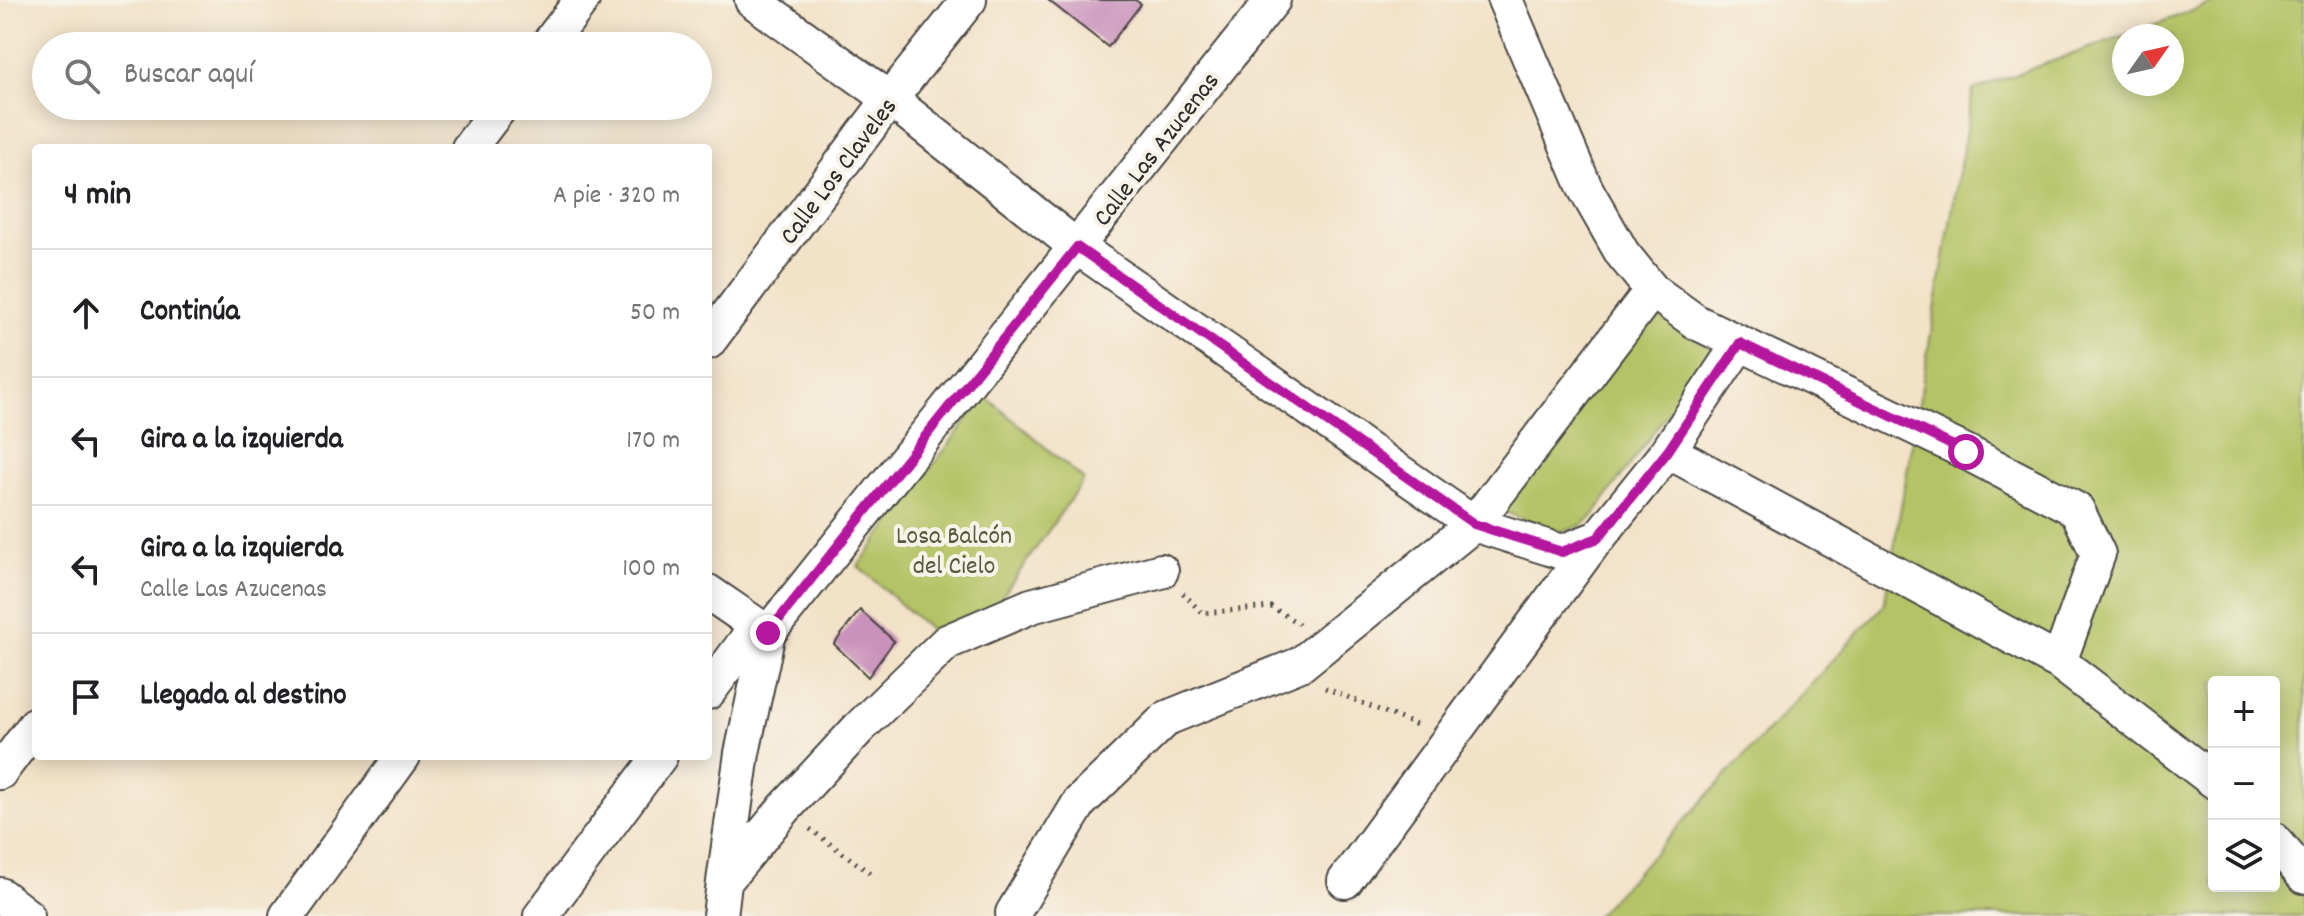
<!DOCTYPE html>
<html lang="es">
<head>
<meta charset="utf-8">
<style>
	body { margin:0; font-family:Dekko,sans-serif; background:#f6f6f6; color:#202124 }
	.controls { position:absolute; right:24px; bottom:24px; display:grid; overflow:hidden; border-radius:8px; box-shadow:0 4px 20px #0003 }
	.controls button { width:72px; height:72px; display:grid; place-items:center; padding:0; border:0; border-bottom:2px solid #e0e0e0; background:#fff; color:#202124; font:40px sans-serif }
	.compass { position:absolute; left:2112px; top:24px; width:72px; height:72px; border-radius:50%; background:#fff; box-shadow:0 4px 20px #0003; rotate:56deg }
	.stop { position:absolute; width:24px; height:24px; margin:-18px; border:6px solid #b5179e; border-radius:50%; background:#fff }
	.stop.end { background:#b5179e; border-color:#fff; box-shadow:0 2px 8px #0008 }
	.list { margin:0; padding:0; list-style:none }
	h2 { display:flex; justify-content:space-between; align-items:center; height:104px; margin:0; padding:0 32px; font-size:34px }
	h2 small { font-size:26px; font-weight:400; color:#757577 }
	.list li { display:grid; grid-template-columns:52px 1fr auto; gap:24px; align-items:center; box-sizing:border-box; height:128px; padding:0 32px; border-top:2px solid #e0e0e0 }
	.list b { display:block; font-size:30px; white-space:nowrap }
	.list p { margin:0; font-size:26px; white-space:nowrap; color:#757577 }
	.list em { font-size:26px; font-style:normal; color:#757577 }
	.icon { flex:none; width:44px; height:44px; fill:none; stroke:currentColor; stroke-width:2; stroke-linecap:round; stroke-linejoin:round }
	.map { position:relative; flex:none; width:2304px; height:916px; overflow:hidden }
	.search { position:absolute; background:#fff; box-shadow:0 4px 20px #0003; left:32px; top:32px; width:680px; height:88px; display:flex; align-items:center; gap:20px; box-sizing:border-box; padding:0 28px; border-radius:44px; color:#757577; font-size:30px }
	.panel { position:absolute; background:#fff; box-shadow:0 4px 20px #0003; left:32px; top:144px; width:680px; height:616px; border-radius:8px }
	.map>svg:first-child { display:block }
	.green { fill:#b4c365; stroke:#707748; stroke-width:2; fill-rule:evenodd }
	.building { fill:#c991bb }
	.lines { fill:none; stroke-linecap:round; stroke-linejoin:round }
	.minor-casing { stroke:#494642; stroke-width:38 }
	.path { stroke:#494642; stroke-width:5; stroke-dasharray:2 6; stroke-linecap:butt }
	.minor { stroke:#fff; stroke-width:34 }
	.route { stroke:#b5179e; stroke-width:10 }
	.labels { text-anchor:middle; stroke-width:8; stroke-linejoin:round; paint-order:stroke }
	.street-label { font-size:26px; fill:#2b2b2b; stroke:#f7f3e8 }
	.park-label { font-size:26px; fill:#54593c; stroke:#f7f3e8 }
</style>
</head>
<body>
<div class="map">
<svg width="2304" height="916" viewBox="0 0 2304 916">
	<rect width="100%" height="100%" fill="#f7f3e8"/>
	<filter id="ink" filterUnits="userSpaceOnUse"><feTurbulence type="fractalNoise" baseFrequency=".0125" numOctaves="2"/><feDisplacementMap in="SourceGraphic" scale="16" xChannelSelector="R" yChannelSelector="G"/><feConvolveMatrix kernelMatrix="1 2 1 2 8 2 1 2 1" color-interpolation-filters="sRGB"/></filter>
	<filter id="wash" filterUnits="userSpaceOnUse"><feTurbulence type="fractalNoise" baseFrequency=".006" numOctaves="4" result="noise"/><feDisplacementMap in="SourceGraphic" scale="32" xChannelSelector="R" yChannelSelector="G"/><feGaussianBlur stdDeviation="1.8" result="paint"/><feColorMatrix in="noise" values="0 0 0 0 0 0 0 0 0 0 0 0 0 0 0 0 0 1.4 0 .05"/><feComposite in="paint" operator="in"/></filter>
	<g filter="url(#wash)">
		<rect width="100%" height="100%" fill="#f2e2c7"/>
		<path class="green" d="M 2222,0 L 2304,0 L 2304,916 L 1596,916 L 1884,605 L 1973,90 ZM 2124,36 L 2172,36 L 2172,84 L 2124,84 ZM 2214,682 L 2274,682 L 2274,886 L 2214,886 Z
			M 1645,307 L 1713,350 L 1592,517 L 1580,526 L 1560,532 L 1494,508 Z
			M 985,396 L 1084,480 L 989,615 L 939,638 L 858,566 Z"/>
		<g id="blocks">
			<path class="building" d="M 1048,0 L 1135,0 L 1141,4 L 1108,47 Z
				M 860,610 L 894,641 L 868,677 L 834,644 Z"/>
		</g>
	</g>
	<g filter="url(#ink)">
		<use href="#blocks" fill-opacity="0" stroke="#494642" stroke-width="2"/>
		<g class="lines">
			<defs>
				<path id="minor" d="M 752,0 L 890,99 L 1077,247 L 1474,524 L 1562,552 L 1598,538 L 1668,451 L 1740,343
					M 1505,0 L 1585,188 L 1622,253 L 1652,290 L 1696,322 L 1966,452 L 2077,510 L 2098,554 L 2059,662
					M 547,46 L 582,0
					M 469,148 L 501,106
					M 708,342 L 890,99 L 969,0
					M 1668,451 L 2059,662 L 2214,781
					M 708,592 L 768,633
					M 708,692 L 757,626
					M 0,772 L 36,724
					M 2274,840 L 2304,876
					M 1345,881 L 1597,538
					M 724,882 L 742,753 L 768,633 L 1273,0
					M 0,895 L 27,916
					M 1013,913 L 1080,802 L 1167,718 L 1301,664 L 1474,524 L 1652,290
					M 287,916 L 403,756
					M 541,916 L 660,756
					M 720,916 L 724,882 L 784,809 L 860,727 L 947,642 L 1031,606 L 1161,571"/>
			</defs>
			<use href="#minor" class="minor-casing"/>
			<path class="path" d="M 1183,593 L 1202,613 L 1272,607 L 1299,624
				M 1325,688 L 1419,726
				M 810,829 L 874,876"/>
			<use href="#minor" class="minor"/>
		</g>
	</g>
	<g class="lines" filter="url(#ink)">
		<path class="route" d="M 768,633 L 1077,247 L 1474,524 L 1562,552 L 1598,538 L 1668,451 L 1740,343 L 1966,452"/>
	</g>
	<g class="labels">
		<g class="street-label">
			<text transform="translate(1155 148) rotate(-52)" y="9">Calle Las Azucenas</text>
			<text transform="translate(837 170) rotate(-53)" y="9">Calle Los Claveles</text>
		</g>
		<g class="park-label">
			<text x="954" y="543">Losa Balcón<tspan x="954" dy="30">del Cielo</tspan></text>
		</g>
	</g>
</svg>
<div class="controls">
<button>+</button>
<button>−</button>
<button><svg class="icon" aria-label="layers" viewBox="0 0 24 24"><path d="M12 4l9 5-9 5-9-5zM3 14l9 5 9-5"/></svg></button>
</div>
<svg class="compass" viewBox="-18 -18 36 36"><path d="M0-13l5 13h-10z" fill="#e53935"/><path d="M0 13l5-13h-10z" fill="#757577"/></svg>
<div class="stop" style="left:1966px;top:452px"></div>
<div class="stop end" style="left:768px;top:633px"></div>
<div class="search"><svg class="icon" aria-label="search" viewBox="0 0 24 24"><circle cx="10" cy="10" r="6"/><path d="M15 15l6 6"/></svg>Buscar aquí</div>
<section class="panel">
<h2>4 min<small>A pie · 320 m</small></h2>
<ul class="list">
<li><svg class="icon" aria-label="ahead" viewBox="0 0 24 24"><path d="M12 20V5M6 11l6-6 6 6"/></svg><div><b>Continúa</b></div><em>50 m</em></li>
<li><svg class="icon" aria-label="left" viewBox="0 0 24 24"><path d="M17 20v-9H6M10 6l-5 5 5 5"/></svg><div><b>Gira a la izquierda</b></div><em>170 m</em></li>
<li><svg class="icon" aria-label="left" viewBox="0 0 24 24"><path d="M17 20v-9H6M10 6l-5 5 5 5"/></svg><div><b>Gira a la izquierda</b><p>Calle Las Azucenas</p></div><em>100 m</em></li>
<li><svg class="icon" aria-label="arrive" viewBox="0 0 24 24"><path d="M6 21V4h12l-3 4 3 4H6"/></svg><div><b>Llegada al destino</b></div></li>
</ul>
</section>
</div>
</body>
</html>
